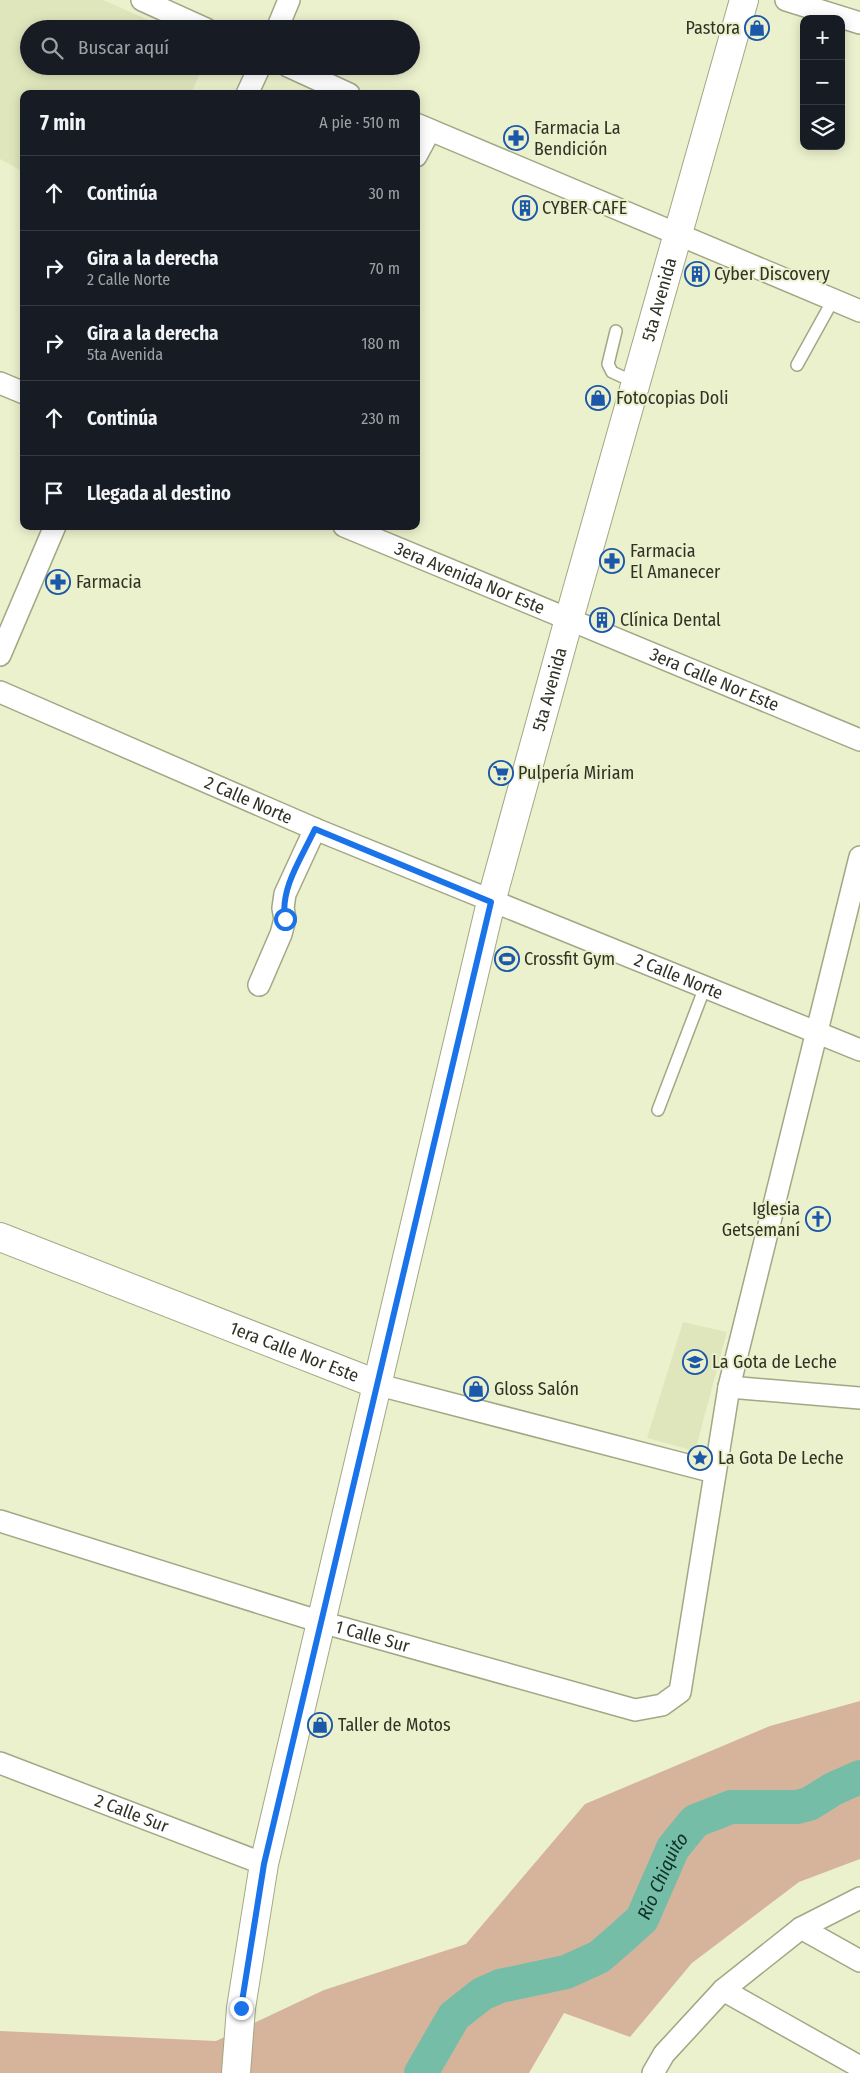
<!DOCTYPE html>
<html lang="es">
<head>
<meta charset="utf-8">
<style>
	body { margin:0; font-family:"Fira Sans Condensed",sans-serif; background:#242831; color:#f1f3f6 }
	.controls { position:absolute; right:15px; top:15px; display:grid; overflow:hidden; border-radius:10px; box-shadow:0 2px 12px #0003 }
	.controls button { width:45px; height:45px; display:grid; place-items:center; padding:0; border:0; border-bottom:1px solid #363941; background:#171b24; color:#f1f3f6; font:25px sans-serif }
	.stop { position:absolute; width:15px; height:15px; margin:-11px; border:4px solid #1a73e8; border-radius:50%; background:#fff }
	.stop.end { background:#1a73e8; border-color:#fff; box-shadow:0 1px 5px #0008 }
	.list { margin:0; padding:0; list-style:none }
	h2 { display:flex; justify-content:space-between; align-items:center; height:65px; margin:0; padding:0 20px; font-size:21px }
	h2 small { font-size:16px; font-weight:400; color:#9ea1a6 }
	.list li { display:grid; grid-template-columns:32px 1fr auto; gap:15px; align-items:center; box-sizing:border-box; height:75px; padding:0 20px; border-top:1px solid #363941 }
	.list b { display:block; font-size:19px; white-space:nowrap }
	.list p { margin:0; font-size:16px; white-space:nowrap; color:#9ea1a6 }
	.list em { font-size:16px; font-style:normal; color:#9ea1a6 }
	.icon { flex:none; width:28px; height:28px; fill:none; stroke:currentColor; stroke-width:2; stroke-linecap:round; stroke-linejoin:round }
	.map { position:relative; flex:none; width:860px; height:2073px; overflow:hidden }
	.search { position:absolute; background:#171b24; box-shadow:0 2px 12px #0003; left:20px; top:20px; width:400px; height:55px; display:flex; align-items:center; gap:12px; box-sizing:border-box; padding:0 18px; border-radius:28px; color:#9ea1a6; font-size:19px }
	.panel { position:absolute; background:#171b24; box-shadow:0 2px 12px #0003; left:20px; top:90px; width:400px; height:440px; border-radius:10px }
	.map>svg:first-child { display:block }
	.built { fill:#e0e6bc }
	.green { fill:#d6b49c }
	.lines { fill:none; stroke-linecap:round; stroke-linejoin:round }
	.river { stroke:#75bda6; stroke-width:34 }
	.lane-casing { stroke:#a2a785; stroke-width:14 }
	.street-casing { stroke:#a2a785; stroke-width:24 }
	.secondary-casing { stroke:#a2a785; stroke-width:30 }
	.lane { stroke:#fff; stroke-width:11 }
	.street { stroke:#fff; stroke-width:21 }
	.secondary { stroke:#fff; stroke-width:28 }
	.route { stroke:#1a73e8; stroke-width:6 }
	.labels { text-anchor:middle; stroke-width:4; stroke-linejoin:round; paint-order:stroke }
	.poi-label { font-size:18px; fill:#303225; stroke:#ecf1cd; text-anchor:start }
	.street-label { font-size:18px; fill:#303225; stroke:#ecf1cd }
	.water-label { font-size:19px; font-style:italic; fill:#0e3027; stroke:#ecf1cd }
</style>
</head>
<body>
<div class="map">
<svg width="860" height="2073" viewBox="0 0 860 2073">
	<rect width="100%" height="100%" fill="#ecf1cd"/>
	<path class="built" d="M 0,0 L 103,0 L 169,29 L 29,29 L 29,66 L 203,66 L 191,94 L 24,94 L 24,172 L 0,159 Z
		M 683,1322 L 727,1332 L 695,1451 L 647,1438 Z"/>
	<path class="green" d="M 860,1701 L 860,1859 L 799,1882 L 692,1963 L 630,2037 L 564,2013 L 529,2073 L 0,2073 L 0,2031 L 216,2041 L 324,1990 L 466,1944 L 585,1804 L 770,1726 Z"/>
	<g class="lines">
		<path class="river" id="s1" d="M 421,2073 L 454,2016 L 482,1994 L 500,1986 L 566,1972 L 599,1957 L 621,1938 L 642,1919 L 673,1848 L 695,1821 L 731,1807 L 797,1807 L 809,1804 L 833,1789 L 860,1777"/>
		<defs>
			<path id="lane" d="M 616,331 L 608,364 L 612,372 L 636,383
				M 797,365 L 833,300
				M 658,1110 L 705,987"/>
			<g id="street">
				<path d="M 142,0 L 206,29"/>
				<path d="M 786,0 L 860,23"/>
				<path d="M 277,29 L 289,0"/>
				<path d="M 288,66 L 349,94"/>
				<path d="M 247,94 L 260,66"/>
				<path d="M 416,124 L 860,311"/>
				<path d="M 416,156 L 430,130"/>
				<path d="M 0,383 L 24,393"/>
				<path id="s2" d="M 344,526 L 860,740"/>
				<path d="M 0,655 L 55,526"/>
				<path id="s3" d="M 0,692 L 315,829 L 860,1050"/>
				<path d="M 259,985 L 281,934 L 285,919 L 283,908 L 285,894 L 315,829"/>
				<path d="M 379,1385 L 714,1472"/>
				<path d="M 729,1387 L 860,1398"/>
				<path id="s4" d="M 0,1521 L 321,1622 L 635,1710 L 662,1705 L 680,1692 L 729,1387 L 860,857"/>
				<path id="s5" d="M 0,1763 L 264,1864"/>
				<path d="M 801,1928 L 860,1961"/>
				<path d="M 723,1990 L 860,2067"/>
				<path d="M 653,2073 L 664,2054 L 723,1990 L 801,1928 L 860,1898"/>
			</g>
			<g id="secondary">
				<path id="s6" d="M 0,1237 L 379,1385"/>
				<path id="s7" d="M 236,2073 L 241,2008 L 264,1864 L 491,902 L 569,619 L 744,0"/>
			</g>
		</defs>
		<use href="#lane" class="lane-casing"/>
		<use href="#street" class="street-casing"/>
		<use href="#secondary" class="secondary-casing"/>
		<use href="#lane" class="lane"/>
		<use href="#street" class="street"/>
		<use href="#secondary" class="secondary"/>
	</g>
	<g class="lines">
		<path class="route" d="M 241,2008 L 264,1864 L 491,902 L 315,829 C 302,857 280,888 285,919"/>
	</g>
	<defs>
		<symbol id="shop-ring" viewBox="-11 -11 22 22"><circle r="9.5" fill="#ecf1cd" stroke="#1c58a9" stroke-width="1.5"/><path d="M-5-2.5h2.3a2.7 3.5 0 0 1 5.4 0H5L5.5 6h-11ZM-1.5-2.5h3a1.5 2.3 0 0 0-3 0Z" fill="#1c58a9"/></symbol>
		<symbol id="pharmacy-ring" viewBox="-11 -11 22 22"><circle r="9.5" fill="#ecf1cd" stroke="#1c58a9" stroke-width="1.5"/><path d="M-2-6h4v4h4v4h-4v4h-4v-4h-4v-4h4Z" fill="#1c58a9"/></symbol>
		<symbol id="building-ring" viewBox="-11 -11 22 22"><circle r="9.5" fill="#ecf1cd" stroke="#1c58a9" stroke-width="1.5"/><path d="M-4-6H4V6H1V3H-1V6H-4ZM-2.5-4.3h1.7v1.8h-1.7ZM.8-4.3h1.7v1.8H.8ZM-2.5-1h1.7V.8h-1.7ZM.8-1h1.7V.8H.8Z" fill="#1c58a9"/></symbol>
		<symbol id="supermarket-ring" viewBox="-11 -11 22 22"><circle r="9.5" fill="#ecf1cd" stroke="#1c58a9" stroke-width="1.5"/><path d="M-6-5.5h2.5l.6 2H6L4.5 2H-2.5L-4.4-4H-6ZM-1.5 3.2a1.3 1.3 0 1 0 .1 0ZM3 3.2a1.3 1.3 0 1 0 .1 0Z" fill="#1c58a9"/></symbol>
		<symbol id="stadium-ring" viewBox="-11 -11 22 22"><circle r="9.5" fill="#ecf1cd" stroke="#1c58a9" stroke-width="1.5"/><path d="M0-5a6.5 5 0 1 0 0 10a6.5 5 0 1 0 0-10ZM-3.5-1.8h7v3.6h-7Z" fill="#1c58a9"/></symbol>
		<symbol id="church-ring" viewBox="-11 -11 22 22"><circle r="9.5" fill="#ecf1cd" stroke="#1c58a9" stroke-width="1.5"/><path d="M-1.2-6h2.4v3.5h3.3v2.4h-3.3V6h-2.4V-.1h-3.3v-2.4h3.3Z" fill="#1c58a9"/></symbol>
		<symbol id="school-ring" viewBox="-11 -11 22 22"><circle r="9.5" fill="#ecf1cd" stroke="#1c58a9" stroke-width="1.5"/><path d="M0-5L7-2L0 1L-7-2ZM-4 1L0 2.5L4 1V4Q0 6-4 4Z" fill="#1c58a9"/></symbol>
		<symbol id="sight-ring" viewBox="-11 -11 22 22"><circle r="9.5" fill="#ecf1cd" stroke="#1c58a9" stroke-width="1.5"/><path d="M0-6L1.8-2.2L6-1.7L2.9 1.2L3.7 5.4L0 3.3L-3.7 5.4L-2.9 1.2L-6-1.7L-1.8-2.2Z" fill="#1c58a9"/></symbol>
	</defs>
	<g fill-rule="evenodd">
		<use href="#shop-ring" x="743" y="14" width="28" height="28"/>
		<use href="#pharmacy-ring" x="502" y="124" width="28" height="28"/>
		<use href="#building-ring" x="511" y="194" width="28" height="28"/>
		<use href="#building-ring" x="683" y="260" width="28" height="28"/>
		<use href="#shop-ring" x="584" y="384" width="28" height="28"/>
		<use href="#pharmacy-ring" x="598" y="547" width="28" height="28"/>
		<use href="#pharmacy-ring" x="44" y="568" width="28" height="28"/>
		<use href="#building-ring" x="588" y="606" width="28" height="28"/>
		<use href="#supermarket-ring" x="487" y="759" width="28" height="28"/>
		<use href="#stadium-ring" x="493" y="945" width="28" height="28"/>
		<use href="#church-ring" x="804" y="1205" width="28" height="28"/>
		<use href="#school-ring" x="681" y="1348" width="28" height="28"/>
		<use href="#shop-ring" x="462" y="1375" width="28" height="28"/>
		<use href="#sight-ring" x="686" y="1444" width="28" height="28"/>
		<use href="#shop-ring" x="306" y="1711" width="28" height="28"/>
	</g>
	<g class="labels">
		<g class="poi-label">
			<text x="740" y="34" text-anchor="end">Pastora</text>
			<text x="534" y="134">Farmacia La<tspan x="534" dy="21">Bendición</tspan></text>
			<text x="542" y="214">CYBER CAFE</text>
			<text x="714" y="280">Cyber Discovery</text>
			<text x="616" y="404">Fotocopias Doli</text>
			<text x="630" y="557">Farmacia<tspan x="630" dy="21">El Amanecer</tspan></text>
			<text x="76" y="588">Farmacia</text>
			<text x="620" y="626">Clínica Dental</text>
			<text x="518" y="779">Pulpería Miriam</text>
			<text x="524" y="965">Crossfit Gym</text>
			<text x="800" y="1215" text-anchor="end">Iglesia<tspan x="800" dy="21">Getsemaní</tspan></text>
			<text x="712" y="1368">La Gota de Leche</text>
			<text x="494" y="1395">Gloss Salón</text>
			<text x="718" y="1464">La Gota De Leche</text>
			<text x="338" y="1731">Taller de Motos</text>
		</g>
		<g class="street-label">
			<text dy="6" stroke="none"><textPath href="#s7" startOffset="1825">5ta Avenida</textPath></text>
			<text dy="6" stroke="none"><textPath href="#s2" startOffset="136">3era Avenida Nor Este</textPath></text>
			<text dy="6" stroke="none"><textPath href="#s2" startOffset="401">3era Calle Nor Este</textPath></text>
			<text dy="6" stroke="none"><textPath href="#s7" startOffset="1420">5ta Avenida</textPath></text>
			<text dy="6" stroke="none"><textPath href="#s3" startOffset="271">2 Calle Norte</textPath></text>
			<text dy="6" stroke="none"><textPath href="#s3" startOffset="736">2 Calle Norte</textPath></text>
			<text dy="6" stroke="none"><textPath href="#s6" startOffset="316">1era Calle Nor Este</textPath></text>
			<text dy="6" stroke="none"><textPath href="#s4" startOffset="390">1 Calle Sur</textPath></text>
			<text dy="6" stroke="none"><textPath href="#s5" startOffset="141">2 Calle Sur</textPath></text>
		</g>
		<g class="water-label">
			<text dy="7" stroke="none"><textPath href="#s1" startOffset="330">Río Chiquito</textPath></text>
		</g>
	</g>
</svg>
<div class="controls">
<button>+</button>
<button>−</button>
<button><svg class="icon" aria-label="layers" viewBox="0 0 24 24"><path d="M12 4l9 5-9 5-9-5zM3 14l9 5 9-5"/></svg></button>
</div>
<div class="stop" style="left:285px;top:919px"></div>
<div class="stop end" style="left:241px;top:2008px"></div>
<div class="search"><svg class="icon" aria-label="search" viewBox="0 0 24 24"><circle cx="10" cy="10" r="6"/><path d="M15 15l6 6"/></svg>Buscar aquí</div>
<section class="panel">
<h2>7 min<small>A pie · 510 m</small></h2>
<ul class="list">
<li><svg class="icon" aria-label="ahead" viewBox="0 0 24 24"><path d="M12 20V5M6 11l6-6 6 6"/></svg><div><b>Continúa</b></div><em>30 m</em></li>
<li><svg class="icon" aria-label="right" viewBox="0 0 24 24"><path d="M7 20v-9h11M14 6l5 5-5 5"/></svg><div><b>Gira a la derecha</b><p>2 Calle Norte</p></div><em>70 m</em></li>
<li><svg class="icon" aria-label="right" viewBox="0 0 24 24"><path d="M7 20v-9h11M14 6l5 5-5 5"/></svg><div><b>Gira a la derecha</b><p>5ta Avenida</p></div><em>180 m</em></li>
<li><svg class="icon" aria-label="ahead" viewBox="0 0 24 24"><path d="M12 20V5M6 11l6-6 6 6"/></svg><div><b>Continúa</b></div><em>230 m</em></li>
<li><svg class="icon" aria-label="arrive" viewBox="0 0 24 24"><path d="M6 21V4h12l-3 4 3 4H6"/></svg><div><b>Llegada al destino</b></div></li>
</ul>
</section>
</div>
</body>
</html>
